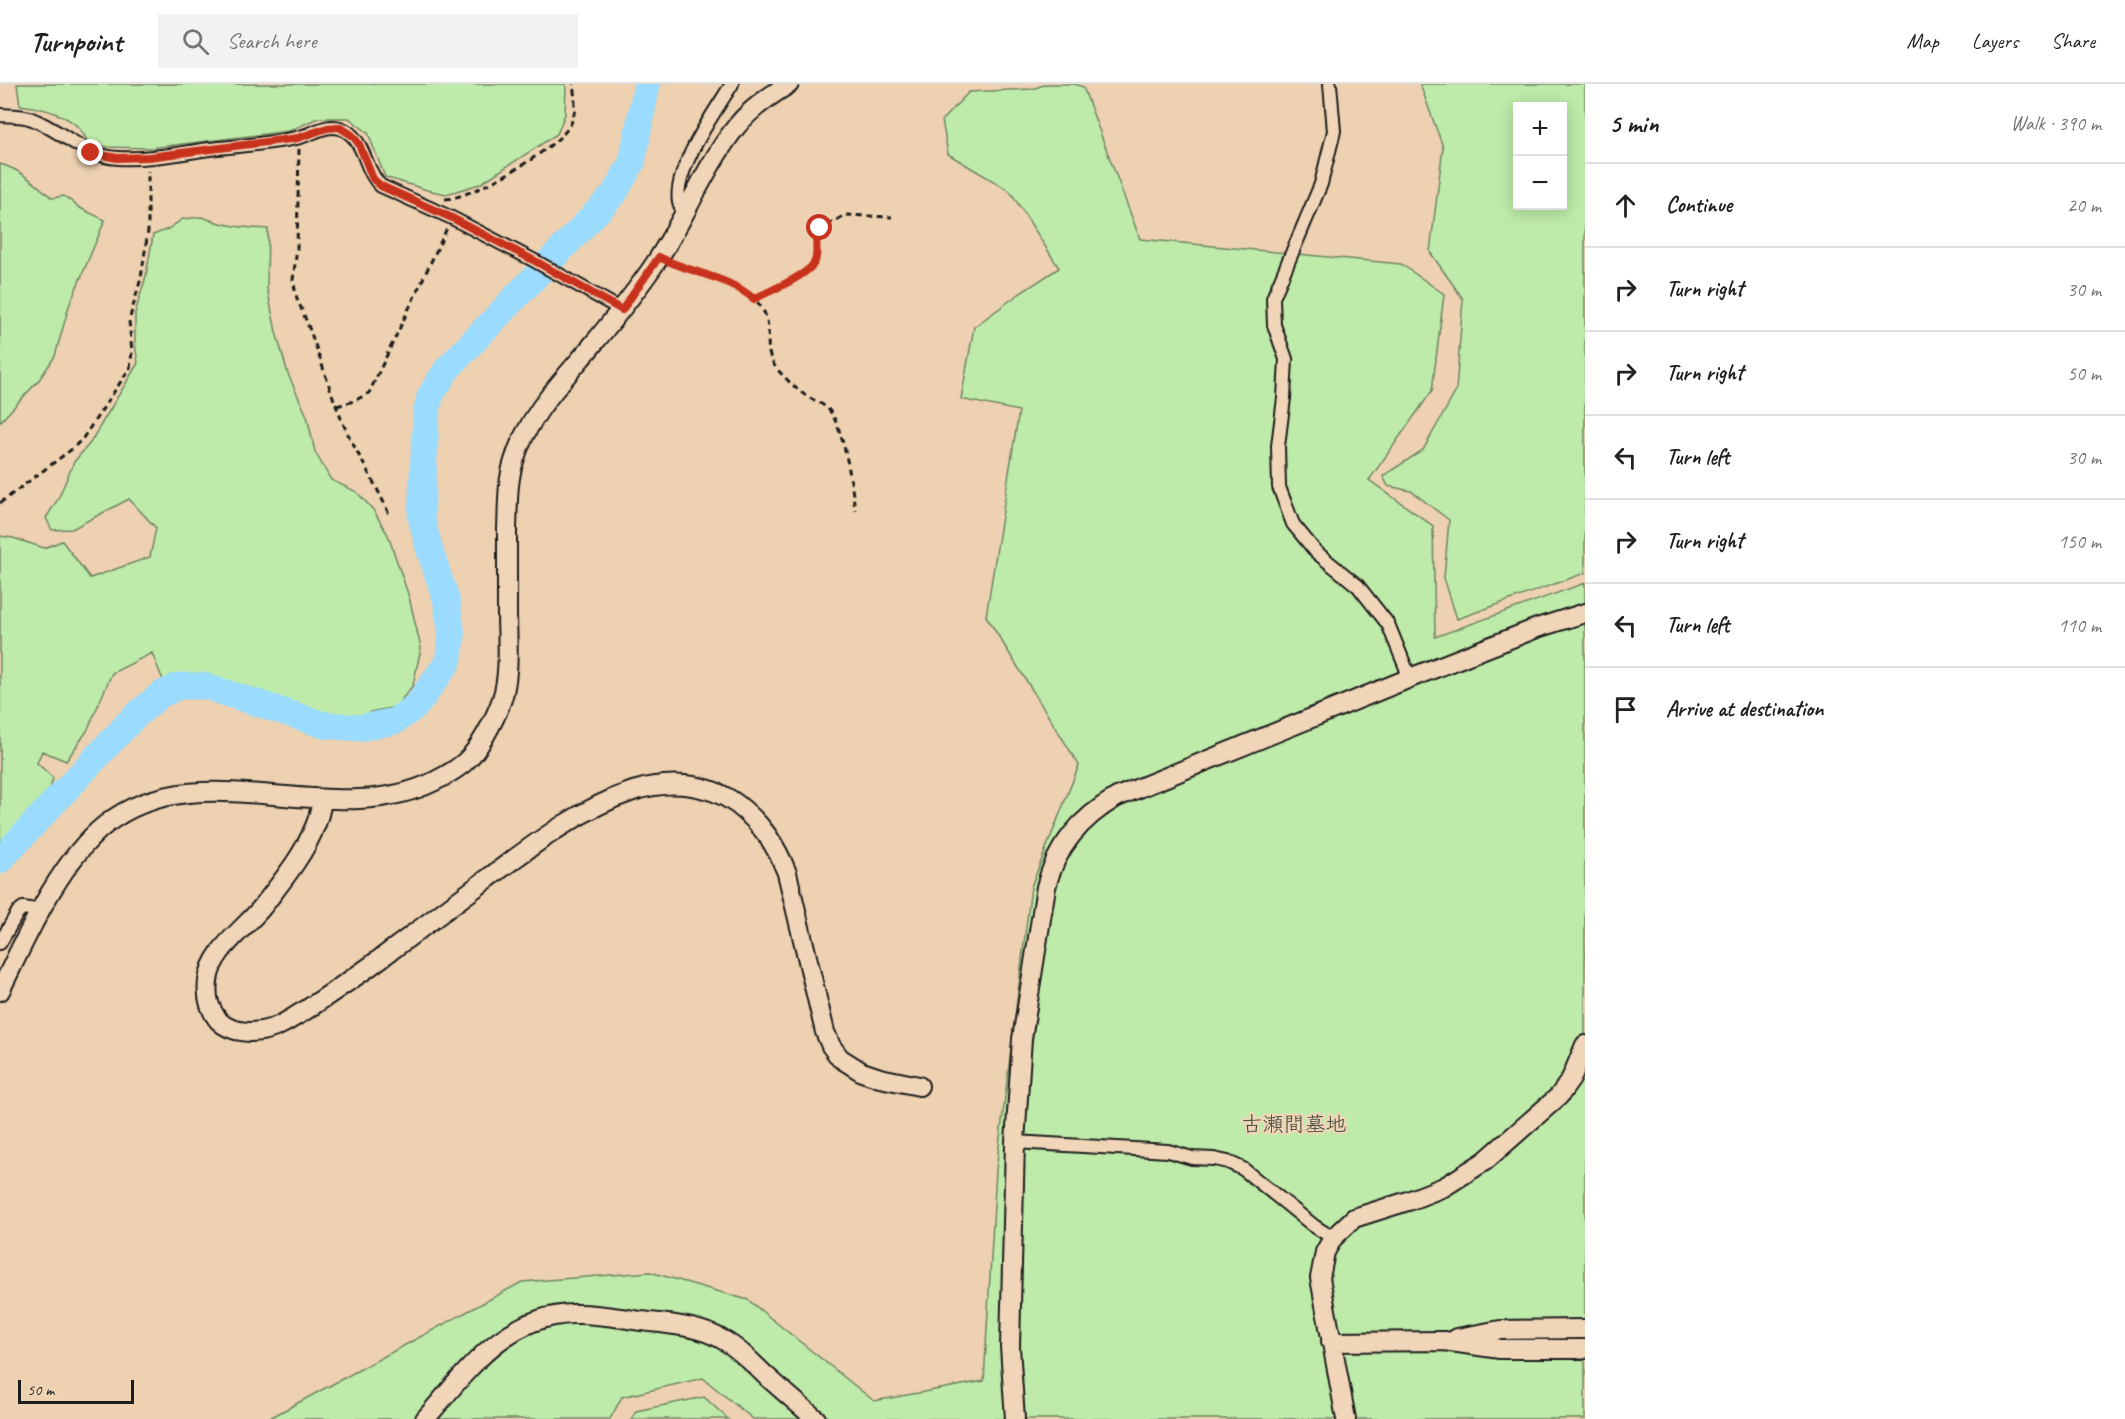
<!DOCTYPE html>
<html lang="en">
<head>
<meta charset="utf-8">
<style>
	body { margin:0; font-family:Caveat,"Klee One",sans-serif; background:#f2f2f2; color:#202124 }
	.controls { position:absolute; right:18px; top:18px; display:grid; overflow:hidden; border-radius:0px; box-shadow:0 3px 15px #0003 }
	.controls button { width:54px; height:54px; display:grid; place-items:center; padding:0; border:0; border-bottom:2px solid #e0e0e0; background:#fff; color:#202124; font:30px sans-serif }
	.scale { position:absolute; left:18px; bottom:15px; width:116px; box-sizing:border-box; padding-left:6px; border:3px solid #1c1c1c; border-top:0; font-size:16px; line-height:21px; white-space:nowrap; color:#1c1c1c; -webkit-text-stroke:4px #f1d5b8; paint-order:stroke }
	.stop { position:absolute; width:18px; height:18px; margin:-14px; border:4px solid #c8321e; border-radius:50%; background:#fff }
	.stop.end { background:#c8321e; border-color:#fff; box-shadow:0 2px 6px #0008 }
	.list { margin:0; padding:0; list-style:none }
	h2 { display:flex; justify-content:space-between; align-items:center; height:78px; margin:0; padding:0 24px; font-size:26px }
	h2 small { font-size:20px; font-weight:400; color:#757577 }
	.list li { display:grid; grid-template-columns:39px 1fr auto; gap:18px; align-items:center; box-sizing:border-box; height:84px; padding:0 24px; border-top:2px solid #e0e0e0 }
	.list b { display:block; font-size:22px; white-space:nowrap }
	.list em { font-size:20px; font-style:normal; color:#757577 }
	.icon { flex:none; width:33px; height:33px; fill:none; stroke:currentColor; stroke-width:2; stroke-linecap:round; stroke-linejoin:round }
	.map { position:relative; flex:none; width:1585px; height:1335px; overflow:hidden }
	header { display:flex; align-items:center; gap:36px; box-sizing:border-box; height:84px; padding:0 30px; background:#fff; border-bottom:2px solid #e0e0e0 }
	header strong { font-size:28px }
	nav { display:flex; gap:33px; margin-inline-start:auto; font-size:21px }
	.search { width:420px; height:54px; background:#f2f2f2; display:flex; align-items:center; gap:15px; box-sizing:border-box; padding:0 21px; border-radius:0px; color:#757577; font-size:22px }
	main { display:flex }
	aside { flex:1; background:#fff }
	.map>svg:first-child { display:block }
	.green { fill:#beeba9; stroke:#6d8462; stroke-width:1.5; fill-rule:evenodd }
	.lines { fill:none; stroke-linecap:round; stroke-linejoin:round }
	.river { stroke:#9bdbfd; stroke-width:27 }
	.street-casing { stroke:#1c1c1c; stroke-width:16 }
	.secondary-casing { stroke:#1c1c1c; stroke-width:22 }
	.path { stroke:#1c1c1c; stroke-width:3; stroke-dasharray:6 4.5; stroke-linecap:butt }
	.street { stroke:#f1d5b8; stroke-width:12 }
	.secondary { stroke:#f1d5b8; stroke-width:18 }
	.route { stroke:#c8321e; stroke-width:8 }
	.labels { text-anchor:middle; stroke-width:4.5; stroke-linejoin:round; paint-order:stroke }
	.park-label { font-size:21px; fill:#3c4538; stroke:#f1d5b8 }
</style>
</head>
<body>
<header>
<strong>Turnpoint</strong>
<div class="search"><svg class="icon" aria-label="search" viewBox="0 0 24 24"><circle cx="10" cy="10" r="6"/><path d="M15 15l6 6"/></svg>Search here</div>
<nav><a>Map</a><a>Layers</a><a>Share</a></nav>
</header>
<main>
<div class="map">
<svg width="1585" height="1335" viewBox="0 0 1585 1335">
	<rect width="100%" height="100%" fill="#edd1b0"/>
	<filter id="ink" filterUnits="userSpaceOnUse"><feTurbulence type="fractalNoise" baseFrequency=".0167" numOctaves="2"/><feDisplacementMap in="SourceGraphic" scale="12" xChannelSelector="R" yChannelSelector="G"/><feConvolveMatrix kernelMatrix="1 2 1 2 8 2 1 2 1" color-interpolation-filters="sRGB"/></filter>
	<g filter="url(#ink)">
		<path class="green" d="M 17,0 L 566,0 L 566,2 L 565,30 L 557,50 L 480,100 L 446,110 L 427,106 L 385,93 L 368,49 L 349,34 L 318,34 L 289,47 L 150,64 L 107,63 L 87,57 C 78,32 44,24 20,21 Z
			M 1047,0 L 1075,0 L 1083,3 L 1140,155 L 1401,180 L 1444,210 L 1432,307 L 1369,396 L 1433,442 L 1435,553 L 1585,499 L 1585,1335 L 753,1335 L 703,1294 L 622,1313 L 610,1335 L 268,1335 L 522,1198 L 650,1188 L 748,1216 L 874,1317 L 984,1297 L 996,1086 L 1031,803 L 1079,681 L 986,532 L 1019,327 L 961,315 L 974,243 L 1019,210 L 1059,184 L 1010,107 L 948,70 L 942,36 L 969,8 L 1032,5 Z
			M 1420,0 L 1585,0 L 1585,489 L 1457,535 L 1444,494 L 1449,436 L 1411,407 L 1388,402 L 1383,392 L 1423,366 L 1456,307 L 1463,215 L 1430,168 L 1443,63 ZM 1518,22 L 1562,22 L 1562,122 L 1518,122 Z
			M 0,80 C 20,85 36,100 52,114 L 64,112 L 80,124 L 105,136 L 69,222 L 55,272 L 39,296 L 0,338 Z
			M 202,133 C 224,142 245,144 268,145 L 267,204 L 276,248 L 288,290 L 307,332 L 315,368 L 331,396 L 357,408 L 374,427 L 388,451 L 409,513 L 421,564 L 413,601 L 396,623 L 370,628 L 363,635 L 317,632 L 270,615 L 211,598 L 163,596 L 152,569 L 112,589 L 87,647 L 66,677 L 42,667 L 37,679 L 53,694 L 47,715 L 0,764 L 0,452 L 13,454 L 44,464 L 62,457 L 90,494 L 150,473 L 156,444 L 129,415 L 72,445 L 52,446 L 46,434 L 58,415 L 74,378 L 90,359 L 138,279 L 135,259 L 135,229 L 146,192 L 153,151 L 168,145 L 183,135 Z
			M 704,1313 L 728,1335 L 632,1335 L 636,1327 Z"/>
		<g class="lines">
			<path class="river" d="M 0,776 L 134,633 L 160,611 L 179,602 L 205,602 L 324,641 L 360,644 L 395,637 L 416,622 L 448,578 L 452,551 L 446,515 L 430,467 L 421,433 L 426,332 L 430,312 L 447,285 L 614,110 L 632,78 L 647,0"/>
			<defs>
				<path id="street" d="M 1330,0 L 1334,47 L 1321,100 L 1273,214 L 1274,241 L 1286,275 L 1284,314 L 1278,362 L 1279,403 L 1293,440 L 1316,468 L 1358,502 L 1388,540 L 1410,594
					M 0,31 C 10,32 22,31 32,35 C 62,47 84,72 118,74 C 149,76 180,69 210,65 C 238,62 268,60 296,54 C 310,52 326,39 340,44 C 366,53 363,86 381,102 L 452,134 L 535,177 L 622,226
					M 685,130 C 683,126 679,121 679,118 C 673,86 716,26 732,0
					M 0,859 L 18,828 L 23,824 L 41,827
					M 1015,1058 L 1168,1067 L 1192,1074 L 1214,1075 L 1228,1078 L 1243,1085 L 1314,1142 L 1333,1154"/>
				<path id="secondary" d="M 323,715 C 320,724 319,734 315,742 C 304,771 282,797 263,822 C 245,845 211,866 208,897 C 206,913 209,925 219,937 C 232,950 256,950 273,944 C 285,940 295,932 306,926 C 327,912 348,898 369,883 C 408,854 448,824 487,795 C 533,761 579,725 633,707 C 668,696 708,698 738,721 C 762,740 776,761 787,789 L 825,948 L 831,962 L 840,974 L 862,988 L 880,994 L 919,1002
					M 0,907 C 26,854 58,779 105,741 C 199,666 331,749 435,697 C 447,691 460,684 469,674 C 483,659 499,628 504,608 C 510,582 507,553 507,527 C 507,499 507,472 507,445 C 508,422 507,398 514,377 C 527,333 561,298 590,264 C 613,236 636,208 656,178 C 685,135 704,84 736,43 C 750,25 769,12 789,0
					M 1457,1254 L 1500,1246 L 1585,1245
					M 1331,1258 L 1444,1257 L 1500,1265 L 1585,1265
					M 425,1335 C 467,1288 503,1232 573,1230 C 596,1229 619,1234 641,1237 C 670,1240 701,1242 725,1257 C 740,1266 752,1278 764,1290 C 781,1305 798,1320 816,1335
					M 1015,1335 L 1010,1263 L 1015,1058 L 1022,955 L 1046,803 C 1056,763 1082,733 1117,713 L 1410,594 L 1537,544 L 1585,529
					M 1346,1335 L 1320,1194 L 1325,1168 L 1333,1154 L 1354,1134 L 1408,1117 L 1444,1103 L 1485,1077 L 1559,1012 L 1571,995 L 1585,961"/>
			</defs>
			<use href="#street" class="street-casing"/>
			<use href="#secondary" class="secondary-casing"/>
			<path class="path" d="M 299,65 L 297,164 L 293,196 L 297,215 C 315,254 326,297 342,337 C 356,370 377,400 390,433
				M 445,115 C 473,114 557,65 570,41 C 577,29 575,13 573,0
				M 672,180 C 702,190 760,201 767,237 C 771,256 763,267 777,285 C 786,295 797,306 808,313 C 814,316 823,320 828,325 C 844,342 852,402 855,426
				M 754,215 L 805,189 L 812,182 L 815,178 L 817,148 L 820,144 L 846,131 L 892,133
				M 337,322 L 354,317 L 369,309 L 447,144
				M 0,419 L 72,365 L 83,354 L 130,284 L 132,268 L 129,237 L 141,194 L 148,147 L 148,87"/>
			<use href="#street" class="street"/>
			<use href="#secondary" class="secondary"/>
		</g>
	</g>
	<g class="lines" filter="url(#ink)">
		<path class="route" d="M 91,69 L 117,74 L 149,73 L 298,54 L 327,44 L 339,43 L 352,51 L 359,60 L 373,95 L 381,102 L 452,134 L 535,177 L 622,226 L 659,173 C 690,189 727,192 754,215 C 767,208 810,191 815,177 C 819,167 813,154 820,144"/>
	</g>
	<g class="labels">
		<g class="park-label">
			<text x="1294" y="1047">古瀬間墓地</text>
		</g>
	</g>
</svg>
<div class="controls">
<button>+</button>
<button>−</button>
</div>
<div class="scale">50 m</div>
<div class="stop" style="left:820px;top:144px"></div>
<div class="stop end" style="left:91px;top:69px"></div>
</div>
<aside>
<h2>5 min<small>Walk · 390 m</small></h2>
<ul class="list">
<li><svg class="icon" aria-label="ahead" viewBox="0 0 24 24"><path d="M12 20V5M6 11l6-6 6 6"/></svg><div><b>Continue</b></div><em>20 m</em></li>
<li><svg class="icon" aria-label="right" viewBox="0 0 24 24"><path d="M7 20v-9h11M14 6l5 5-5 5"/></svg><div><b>Turn right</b></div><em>30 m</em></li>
<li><svg class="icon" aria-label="right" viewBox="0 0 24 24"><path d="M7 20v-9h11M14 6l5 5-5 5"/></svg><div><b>Turn right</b></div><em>50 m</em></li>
<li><svg class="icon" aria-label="left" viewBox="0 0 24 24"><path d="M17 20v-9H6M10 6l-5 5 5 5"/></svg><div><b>Turn left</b></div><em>30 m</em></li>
<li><svg class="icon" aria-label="right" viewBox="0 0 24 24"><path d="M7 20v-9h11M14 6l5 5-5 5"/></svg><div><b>Turn right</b></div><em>150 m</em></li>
<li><svg class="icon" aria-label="left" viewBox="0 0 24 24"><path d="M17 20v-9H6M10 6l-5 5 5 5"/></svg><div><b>Turn left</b></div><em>110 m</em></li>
<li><svg class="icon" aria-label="arrive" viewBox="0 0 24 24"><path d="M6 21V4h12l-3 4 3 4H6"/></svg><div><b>Arrive at destination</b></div></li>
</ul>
</aside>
</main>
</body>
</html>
